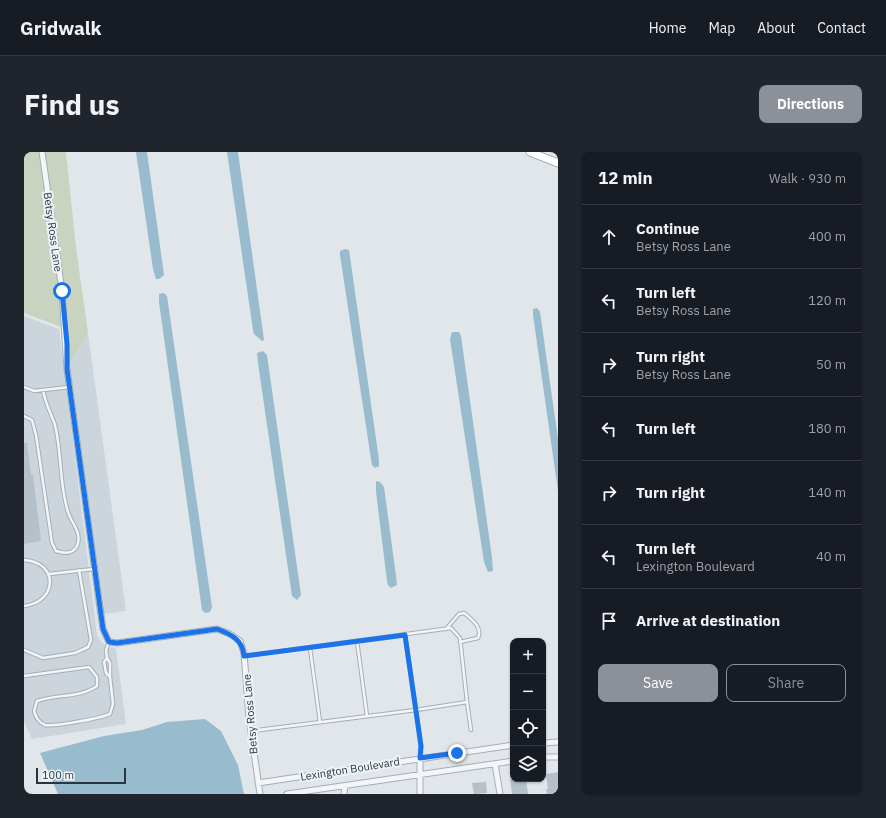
<!DOCTYPE html>
<html lang="en">
<head>
<meta charset="utf-8">
<style>
	body { margin:0; font-family:"IBM Plex Sans",sans-serif; background:#20242c; color:#f1f3f6 }
	.controls { position:absolute; right:12px; bottom:12px; display:grid; overflow:hidden; border-radius:8px; box-shadow:0 1px 3px #0004 }
	.controls button { width:36px; height:36px; display:grid; place-items:center; padding:0; border:0; border-bottom:1px solid #363941; background:#171b24; color:#f1f3f6; font:20px sans-serif }
	.scale { position:absolute; left:12px; bottom:10px; width:90px; box-sizing:border-box; padding-left:4px; border:2px solid #273643; border-top:0; font-size:11px; line-height:14px; white-space:nowrap; color:#273643; -webkit-text-stroke:3px #eff4f7; paint-order:stroke }
	.stop { position:absolute; width:12px; height:12px; margin:-9px; border:3px solid #1a73e8; border-radius:50%; background:#fff }
	.stop.end { background:#1a73e8; border-color:#fff; box-shadow:0 1px 4px #0008 }
	.list { margin:0; padding:0; list-style:none }
	h2 { display:flex; justify-content:space-between; align-items:center; height:52px; margin:0; padding:0 16px; font-size:17px }
	h2 small { font-size:13px; font-weight:400; color:#9ea1a6 }
	.list li { display:grid; grid-template-columns:26px 1fr auto; gap:12px; align-items:center; box-sizing:border-box; height:64px; padding:0 16px; border-top:1px solid #363941 }
	.list b { display:block; font-size:15px; white-space:nowrap }
	.list p { margin:0; font-size:13px; white-space:nowrap; color:#9ea1a6 }
	.list em { font-size:13px; font-style:normal; color:#9ea1a6 }
	.actions { display:flex; gap:8px; padding:12px 16px }
	.actions a { flex:1; padding:9px 0; border:1px solid #8c9099; border-radius:8px; text-align:center; font-size:14px; color:#8c9099 }
	.actions .main { background:#8c9099; color:#fff }
	.icon { flex:none; width:22px; height:22px; fill:none; stroke:currentColor; stroke-width:2; stroke-linecap:round; stroke-linejoin:round }
	.map { position:relative; flex:none; width:534px; height:642px; overflow:hidden; border-radius:8px }
	header { display:flex; align-items:center; gap:24px; box-sizing:border-box; height:56px; padding:0 20px; background:#171b24; border-bottom:1px solid #363941 }
	header strong { font-size:19px }
	nav { display:flex; gap:22px; margin-inline-start:auto; font-size:14px }
	.intro { display:flex; align-items:center; justify-content:space-between; box-sizing:border-box; height:96px; padding:0 24px }
	h1 { margin:0; font-size:28px }
	.button { padding:10px 18px; border-radius:8px; background:#8c9099; color:#fff; font-size:14px; font-weight:700 }
	main { display:flex; gap:24px; padding:0 24px }
	aside { flex:1; background:#171b24; border-radius:8px; box-shadow:0 1px 3px #0004 }
	.map>svg:first-child { display:block }
	.built { fill:#cdd5dc }
	.green { fill:#c9d4c0 }
	.water { fill:#98bbcd }
	.building { fill:#b6c0c8 }
	.lines { fill:none; stroke-linecap:round; stroke-linejoin:round }
	.service-casing { stroke:#a5aeb5; stroke-width:4.5 }
	.minor-casing { stroke:#a5aeb5; stroke-width:7 }
	.secondary-casing { stroke:#a5aeb5; stroke-width:9 }
	.service { stroke:#f3f5f8; stroke-width:2.5 }
	.minor { stroke:#f3f5f8; stroke-width:5 }
	.secondary { stroke:#fff; stroke-width:7 }
	.route { stroke:#1a73e8; stroke-width:5 }
	.labels { text-anchor:middle; stroke-width:4; stroke-linejoin:round; paint-order:stroke }
	.street-label { font-size:11px; fill:#273643; stroke:#eff4f7 }
</style>
</head>
<body>
<header>
<strong>Gridwalk</strong>
<nav><a>Home</a><a>Map</a><a>About</a><a>Contact</a></nav>
</header>
<div class="intro"><h1>Find us</h1><a class="button">Directions</a></div>
<main>
<div class="map">
<svg width="534" height="642" viewBox="0 0 534 642">
	<rect width="100%" height="100%" fill="#e0e6ea"/>
	<path class="built" d="M 0,164 L 35,177 L 73,483 L 77,490 L 85,495 L 92,497 L 102,572 L 8,587 L 0,570 Z
		M 64,181 L 102,459 L 73,463 L 43,217 Z"/>
	<path class="green" d="M 0,0 L 42,0 L 52,96 L 64,181 L 43,217 L 37,175 L 0,161 Z"/>
	<path class="water" d="M 112,0 L 123,0 L 140,123 L 135,127 L 132,127 L 129,117 Z
		M 203,0 L 214,0 L 240,188 L 238,189 L 230,182 L 229,178 Z
		M 321,97 L 325,98 L 355,308 L 355,314 L 351,316 L 348,313 L 347,307 L 316,103 L 316,99 Z
		M 140,141 L 143,144 L 188,455 L 186,460 L 181,461 L 178,458 L 135,150 L 135,142 Z
		M 513,156 L 516,160 L 534,287 L 534,339 L 509,163 L 509,157 Z
		M 428,180 L 435,180 L 437,184 L 468,406 L 469,419 L 464,420 L 460,410 L 426,187 Z
		M 239,199 L 243,203 L 277,443 L 273,448 L 268,444 L 234,211 L 233,201 Z
		M 352,329 L 356,330 L 360,335 L 372,424 L 373,433 L 367,436 L 364,433 L 363,429 L 352,340 Z
		M 181,567 L 197,579 L 214,613 L 220,642 L 34,642 L 16,601 L 80,584 L 118,578 L 143,570 Z"/>
	<path class="building" d="M 0,291 L 3,291 L 7,323 L 9,322 L 17,389 L 0,392 Z
		M 534,620 L 534,642 L 523,642 L 522,637 L 524,637 L 522,622 Z
		M 486,627 L 502,627 L 504,642 L 488,642 Z
		M 462,630 L 463,641 L 450,642 L 448,631 Z"/>
	<g class="lines">
		<defs>
			<path id="service" d="M 0,235 L 10,239 L 46,235
				M 0,264 L 8,268 L 12,283 L 28,391 L 32,399 C 42,402 51,402 54,391 C 57,380 47,370 44,360 C 35,332 38,301 31,273 C 27,261 21,251 19,238
				M 0,408 C 35,410 34,450 0,454
				M 25,422 L 70,417
				M 422,477 L 435,462 L 440,461 C 447,467 459,475 454,486 L 436,490
				M 333,489 L 343,564
				M 286,496 L 296,570
				M 0,498 L 19,506 L 51,501 L 64,495 L 67,488 L 55,418
				M 221,504 L 427,476 L 436,486 L 443,550 L 392,558 L 397,594 L 397,606
				M 83,506 L 80,510 L 82,521 L 86,525
				M 0,524 L 65,515 L 73,525 L 73,534 C 56,546 33,542 13,549 L 10,559 C 12,565 14,570 21,573 C 30,575 77,566 86,562 L 89,552 L 86,525 L 86,511 L 83,506 L 82,498 L 85,490
				M 443,550 L 447,578
				M 227,579 L 392,558 L 381,483"/>
			<path id="minor" d="M 18,0 L 38,139 L 43,217 L 79,477 L 85,490 L 93,491 L 193,477 L 206,482 L 216,489 L 220,501 L 225,566 L 236,642
				M 519,591 L 534,590
				M 519,605 L 534,605
				M 471,612 L 476,642
				M 234,631 L 489,593
				M 263,642 L 489,609
				M 320,642 L 321,634
				M 396,642 L 396,606"/>
			<path id="secondary" d="M 506,0 L 534,11"/>
		</defs>
		<use href="#service" class="service-casing"/>
		<use href="#minor" class="minor-casing"/>
		<use href="#secondary" class="secondary-casing"/>
		<use href="#service" class="service"/>
		<use href="#minor" class="minor"/>
		<use href="#secondary" class="secondary"/>
	</g>
	<g class="lines">
		<path class="route" d="M 38,139 L 43,192 L 43,217 L 79,477 L 85,490 L 93,491 L 193,477 C 207,482 219,488 220,504 L 381,483 L 397,594 L 396,606 L 433,601"/>
	</g>
	<g class="labels">
		<g class="street-label">
			<text transform="translate(29 80) rotate(82)" y="4">Betsy Ross Lane</text>
			<text transform="translate(226 562) rotate(-95)" y="4">Betsy Ross Lane</text>
			<text transform="translate(326 617) rotate(-9)" y="4">Lexington Boulevard</text>
		</g>
	</g>
</svg>
<div class="controls">
<button>+</button>
<button>−</button>
<button><svg class="icon" aria-label="locate" viewBox="0 0 24 24"><circle cx="12" cy="12" r="6"/><path d="M12 2v4M12 18v4M2 12h4M18 12h4"/></svg></button>
<button><svg class="icon" aria-label="layers" viewBox="0 0 24 24"><path d="M12 4l9 5-9 5-9-5zM3 14l9 5 9-5"/></svg></button>
</div>
<div class="scale">100 m</div>
<div class="stop" style="left:38px;top:139px"></div>
<div class="stop end" style="left:433px;top:601px"></div>
</div>
<aside>
<h2>12 min<small>Walk · 930 m</small></h2>
<ul class="list">
<li><svg class="icon" aria-label="ahead" viewBox="0 0 24 24"><path d="M12 20V5M6 11l6-6 6 6"/></svg><div><b>Continue</b><p>Betsy Ross Lane</p></div><em>400 m</em></li>
<li><svg class="icon" aria-label="left" viewBox="0 0 24 24"><path d="M17 20v-9H6M10 6l-5 5 5 5"/></svg><div><b>Turn left</b><p>Betsy Ross Lane</p></div><em>120 m</em></li>
<li><svg class="icon" aria-label="right" viewBox="0 0 24 24"><path d="M7 20v-9h11M14 6l5 5-5 5"/></svg><div><b>Turn right</b><p>Betsy Ross Lane</p></div><em>50 m</em></li>
<li><svg class="icon" aria-label="left" viewBox="0 0 24 24"><path d="M17 20v-9H6M10 6l-5 5 5 5"/></svg><div><b>Turn left</b></div><em>180 m</em></li>
<li><svg class="icon" aria-label="right" viewBox="0 0 24 24"><path d="M7 20v-9h11M14 6l5 5-5 5"/></svg><div><b>Turn right</b></div><em>140 m</em></li>
<li><svg class="icon" aria-label="left" viewBox="0 0 24 24"><path d="M17 20v-9H6M10 6l-5 5 5 5"/></svg><div><b>Turn left</b><p>Lexington Boulevard</p></div><em>40 m</em></li>
<li><svg class="icon" aria-label="arrive" viewBox="0 0 24 24"><path d="M6 21V4h12l-3 4 3 4H6"/></svg><div><b>Arrive at destination</b></div></li>
</ul>
<div class="actions"><a class="main">Save</a><a>Share</a></div>
</aside>
</main>
</body>
</html>
